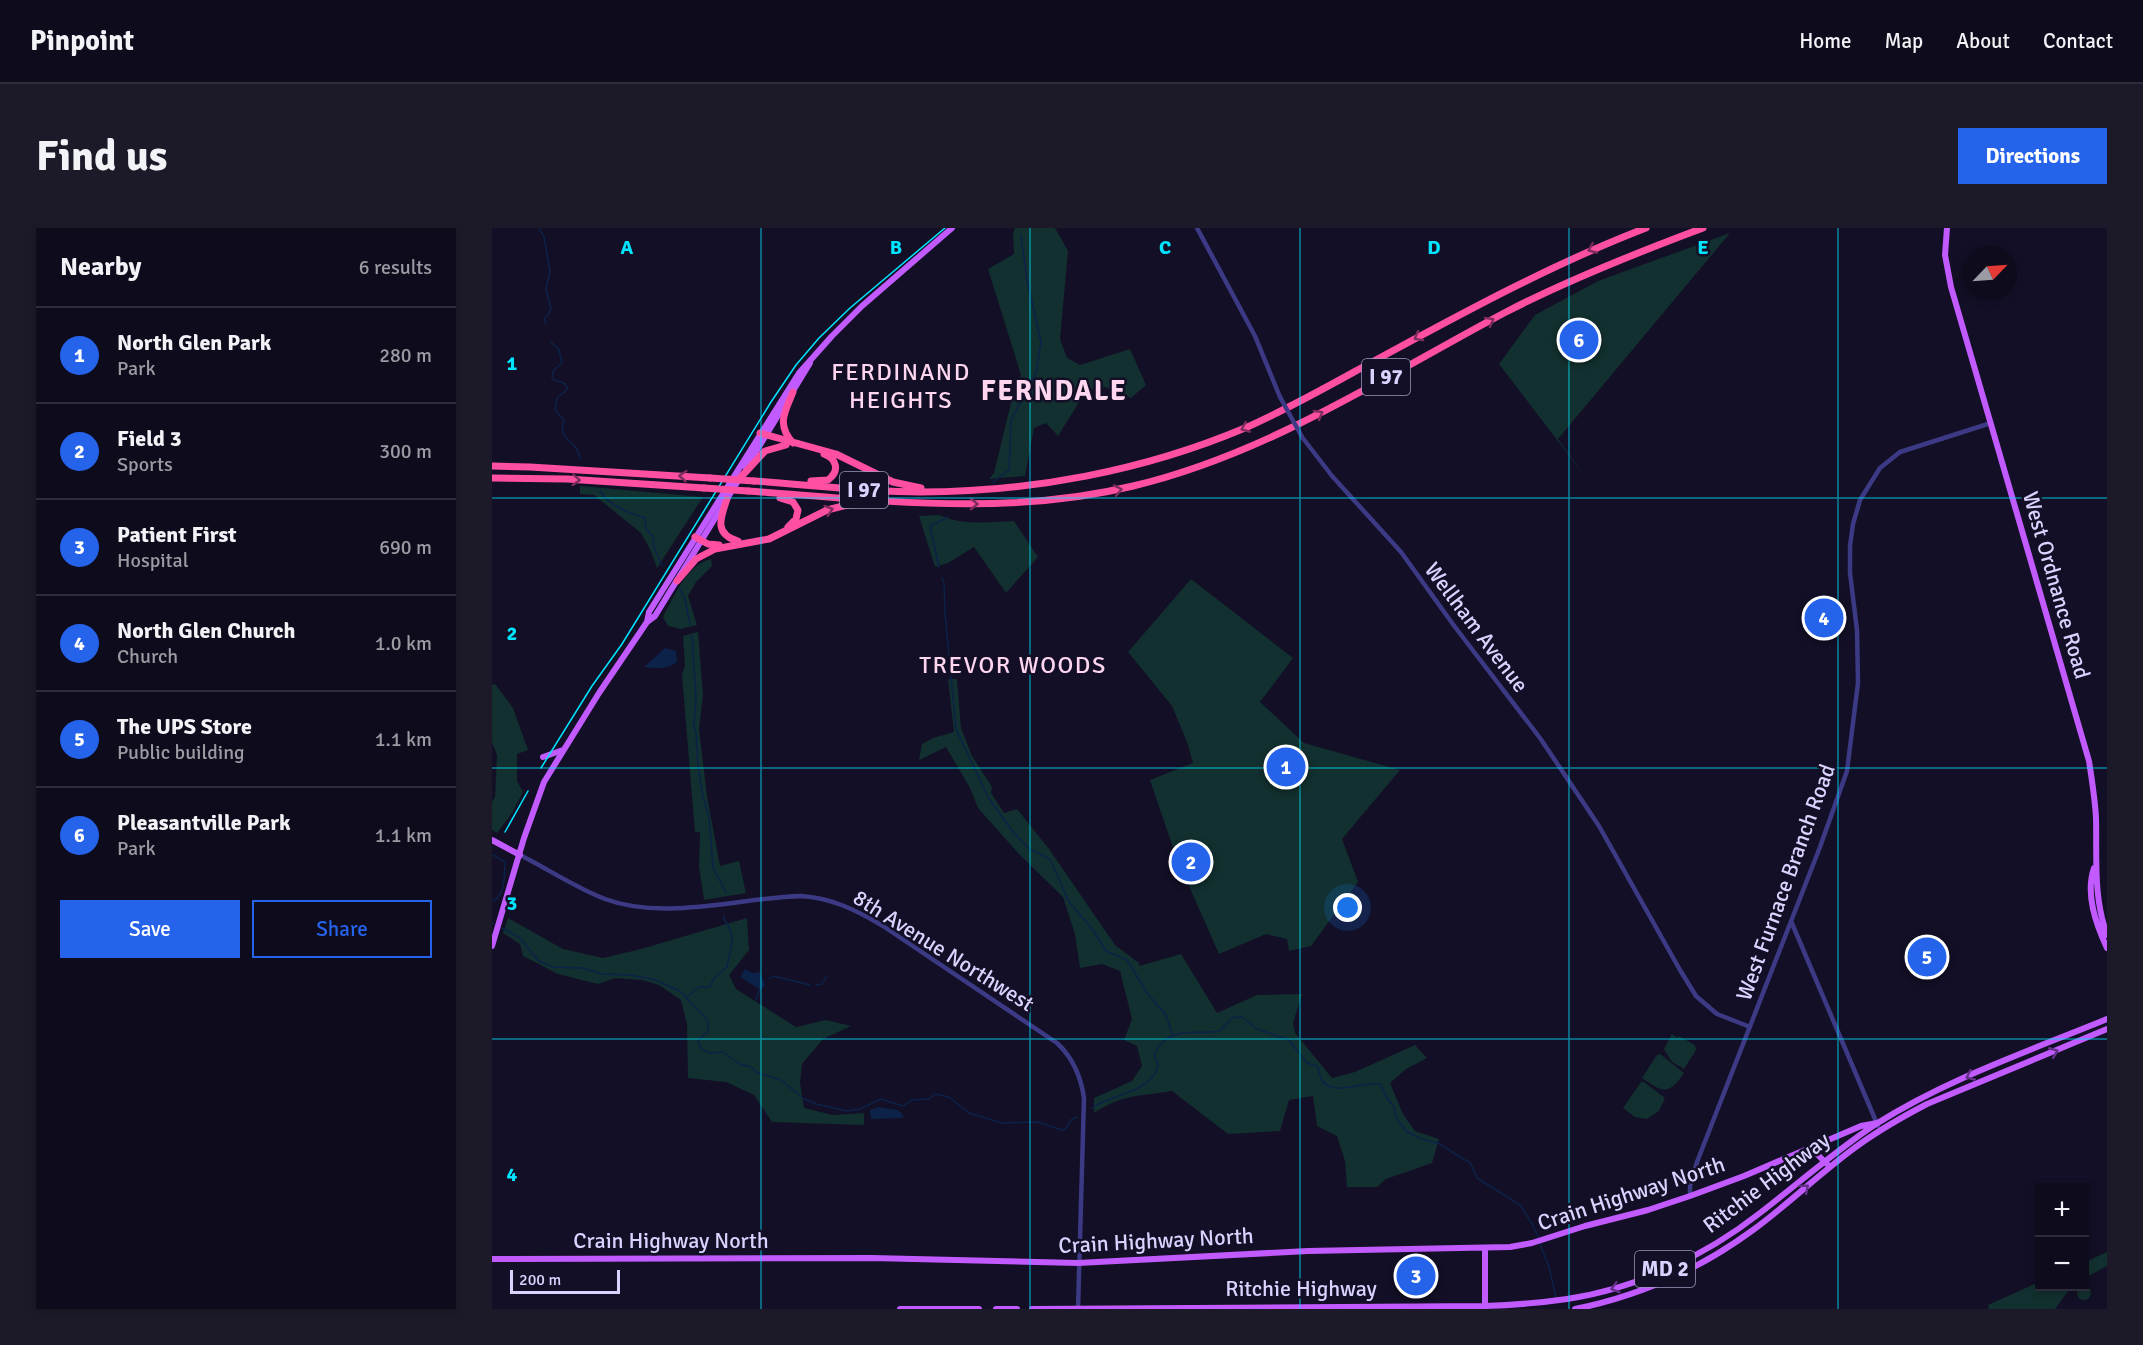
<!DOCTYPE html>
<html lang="en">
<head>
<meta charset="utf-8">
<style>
	body { margin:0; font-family:Signika,sans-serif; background:#1c1929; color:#f1f3f6 }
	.controls { position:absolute; right:18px; bottom:18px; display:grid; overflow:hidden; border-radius:0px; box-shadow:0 3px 9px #0003 }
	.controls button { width:54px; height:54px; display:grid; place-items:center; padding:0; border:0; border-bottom:2px solid #2e2b3b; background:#0e0b1c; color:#f1f3f6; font:30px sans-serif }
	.compass { position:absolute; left:1471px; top:18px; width:54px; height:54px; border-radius:50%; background:#0e0b1c; box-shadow:0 3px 9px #0003; rotate:65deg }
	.scale { position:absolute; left:18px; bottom:15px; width:110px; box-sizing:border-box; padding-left:6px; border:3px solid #d9d4ff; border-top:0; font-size:16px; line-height:21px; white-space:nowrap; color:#d9d4ff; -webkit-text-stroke:4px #130f26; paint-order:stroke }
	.you { position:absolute; left:856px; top:680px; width:21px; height:21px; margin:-15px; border:4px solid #fff; border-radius:50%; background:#1a73e8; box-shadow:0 0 0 9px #1a73e833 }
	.badge { display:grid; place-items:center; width:39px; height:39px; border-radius:50%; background:#2563eb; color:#fff; font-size:20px; font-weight:700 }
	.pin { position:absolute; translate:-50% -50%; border:3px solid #fff; box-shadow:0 2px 6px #0006 }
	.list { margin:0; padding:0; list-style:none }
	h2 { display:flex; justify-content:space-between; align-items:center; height:78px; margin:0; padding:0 24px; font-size:26px }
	h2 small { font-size:20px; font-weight:400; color:#9b9ba3 }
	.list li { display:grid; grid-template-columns:39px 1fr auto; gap:18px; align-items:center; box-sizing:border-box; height:96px; padding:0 24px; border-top:2px solid #2e2b3b }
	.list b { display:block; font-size:22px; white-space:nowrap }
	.list p { margin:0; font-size:20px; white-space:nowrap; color:#9b9ba3 }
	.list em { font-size:20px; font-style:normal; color:#9b9ba3 }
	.actions { display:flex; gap:12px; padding:18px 24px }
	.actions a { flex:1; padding:14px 0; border:2px solid #2563eb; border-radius:0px; text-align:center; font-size:21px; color:#2563eb }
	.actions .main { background:#2563eb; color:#fff }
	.map { position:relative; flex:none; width:1615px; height:1081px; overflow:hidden; border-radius:0px }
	header { display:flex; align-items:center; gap:36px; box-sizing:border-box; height:84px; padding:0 30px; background:#0e0b1c; border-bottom:2px solid #2e2b3b }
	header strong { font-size:28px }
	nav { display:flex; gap:33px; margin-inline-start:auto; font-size:21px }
	.intro { display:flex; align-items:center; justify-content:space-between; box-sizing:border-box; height:144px; padding:0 36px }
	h1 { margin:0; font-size:42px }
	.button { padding:15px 27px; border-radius:0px; background:#2563eb; color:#fff; font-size:21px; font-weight:700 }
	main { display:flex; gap:36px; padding:0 36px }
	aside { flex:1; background:#0e0b1c; border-radius:0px; box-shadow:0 3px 9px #0003 }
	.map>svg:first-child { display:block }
	.green { fill:#12302f }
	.water { fill:#0c2248 }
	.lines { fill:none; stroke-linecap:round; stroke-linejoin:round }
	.stream { stroke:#0c2248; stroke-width:1.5 }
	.minor { stroke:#3d3a85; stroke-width:4.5 }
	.major { stroke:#c25bff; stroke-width:6 }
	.highway { stroke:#ff4fa3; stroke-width:7 }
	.tram { stroke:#00e5ff; stroke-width:1.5 }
	.minor-bridge { stroke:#3d3a85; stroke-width:4.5 }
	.highway-bridge { stroke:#ff4fa3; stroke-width:7 }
	.oneway { stroke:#7d2c5e }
	.oneway2 { stroke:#623188 }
	.grid { fill:none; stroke:#00e5ff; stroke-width:1.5; stroke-opacity:0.55 }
	.labels { text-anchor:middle; stroke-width:5; stroke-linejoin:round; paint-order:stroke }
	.shield { fill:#130f26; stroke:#9e99be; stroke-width:1.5 }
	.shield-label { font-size:21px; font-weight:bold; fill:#d9d4ff }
	.street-label { font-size:22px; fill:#d9d4ff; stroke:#130f26 }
	.neighbourhood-label { font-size:24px; letter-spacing:1.5px; fill:#ffd6f0; stroke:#130f26 }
	.district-label { font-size:28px; font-weight:bold; letter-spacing:1.5px; fill:#ffd6f0; stroke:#130f26 }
	.grid-label { font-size:20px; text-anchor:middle; font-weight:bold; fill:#00e5ff; stroke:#130f26; stroke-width:5; stroke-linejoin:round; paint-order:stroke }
</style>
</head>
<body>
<header>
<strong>Pinpoint</strong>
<nav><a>Home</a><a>Map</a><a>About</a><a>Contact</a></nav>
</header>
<div class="intro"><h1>Find us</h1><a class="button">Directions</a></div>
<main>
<aside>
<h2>Nearby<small>6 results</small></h2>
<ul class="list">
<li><span class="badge">1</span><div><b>North Glen Park</b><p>Park</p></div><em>280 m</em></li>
<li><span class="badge">2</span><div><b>Field 3</b><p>Sports</p></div><em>300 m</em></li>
<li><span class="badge">3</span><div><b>Patient First</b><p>Hospital</p></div><em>690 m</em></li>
<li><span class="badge">4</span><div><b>North Glen Church</b><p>Church</p></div><em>1.0 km</em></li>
<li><span class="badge">5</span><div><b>The UPS Store</b><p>Public building</p></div><em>1.1 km</em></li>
<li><span class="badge">6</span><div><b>Pleasantville Park</b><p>Park</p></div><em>1.1 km</em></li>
</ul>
<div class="actions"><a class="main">Save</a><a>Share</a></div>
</aside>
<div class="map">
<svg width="1615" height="1081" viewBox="0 0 1615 1081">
	<rect width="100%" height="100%" fill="#130f26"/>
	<path class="green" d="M 523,0 L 563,0 L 576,23 L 568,111 L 575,130 L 588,137 L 638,121 L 654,157 L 639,170 L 613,159 L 594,163 L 566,208 L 554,195 L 542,200 L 533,248 L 497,251 L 502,245 L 519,175 L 529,147 L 496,41 L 522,26 L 521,5 Z
		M 1238,5 L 1066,211 L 1095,251 L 1007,136 L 1043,87 L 1106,53 Z
		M 88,258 L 211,269 L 165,340 L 158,321 L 149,305 L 102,267 L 88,266 Z
		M 447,287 C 472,298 496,294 522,293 L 546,329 L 514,365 L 482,319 L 456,335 L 443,339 L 427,288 Z
		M 219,331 L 220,338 L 204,354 L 196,368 L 205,397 L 189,401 L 176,398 L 171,389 C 182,369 194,337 219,331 Z
		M 699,351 L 801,430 L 768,474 L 812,515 L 908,542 L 850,611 L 866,654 L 819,718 L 797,723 L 795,711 L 774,706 L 727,726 L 693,649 L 691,649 L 658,552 L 701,535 L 695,514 L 680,478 L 636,424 Z
		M 206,404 L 211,467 L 207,501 L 215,568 L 228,638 L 247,633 L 254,665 L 212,672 L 207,639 L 208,604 L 203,604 L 190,447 L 193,438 L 191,408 Z
		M 456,451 L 465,451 L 469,500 L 480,528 L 500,559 L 499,565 L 512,585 L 525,581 L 557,621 L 623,717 L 647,735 L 647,738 L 689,726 L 725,785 L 765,767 L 810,766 L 801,795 L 803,805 L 840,850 L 863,844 L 923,817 L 935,830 L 914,841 L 898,855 L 911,886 L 923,903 L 947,911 L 940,935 L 894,951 L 885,959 L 855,959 L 853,933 L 845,908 L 825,898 L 821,868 L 797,872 L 788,903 L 736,906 L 680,863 C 646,869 633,865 602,885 L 602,870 L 640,853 L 650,838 L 645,818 L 632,812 L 640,791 L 628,743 L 610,736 L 588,740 L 583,706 L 571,669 L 527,626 L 486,580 L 478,560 L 454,519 L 427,532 L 430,516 L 441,510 L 462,504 Z
		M 3,456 L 21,480 L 36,522 L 25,526 L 25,553 L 31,564 L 20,585 L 5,605 L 0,602 L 0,574 L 3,569 L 5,527 L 0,514 L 0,457 Z
		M 16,690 L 71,721 L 111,730 L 149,721 L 255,690 L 257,722 L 237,747 L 244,761 L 304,799 L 334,792 L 359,798 L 331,811 L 310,836 L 308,855 L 312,880 L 341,887 L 372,885 L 372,897 L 280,894 L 262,867 L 234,854 L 196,850 L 195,796 L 189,772 L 167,757 L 150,752 L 123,750 L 106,756 L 66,746 L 31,728 L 28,716 L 11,705 Z
		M 1180,806 L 1186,810 L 1187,808 L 1203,817 L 1204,822 L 1192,841 L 1180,834 L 1172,821 Z
		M 1168,826 L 1192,845 C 1177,867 1171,865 1150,850 L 1165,827 Z
		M 1149,854 L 1152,854 L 1173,870 L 1167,883 L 1155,891 L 1143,889 L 1131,880 Z
		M 1615,1024 L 1615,1038 L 1593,1050 L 1593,1034 Z
		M 1547,1054 L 1548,1058 L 1579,1059 L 1563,1081 L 1497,1081 L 1496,1077 Z
		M1585 1065a7 7 0 1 1 14 0a7 7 0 1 1-14 0Z"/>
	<path class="water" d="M 173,420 L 184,423 L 185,434 C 175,442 163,440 152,439 Z
		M 253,741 L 260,745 L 268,744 L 273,757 L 269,762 L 248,749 Z
		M 386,879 L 406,882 L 412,888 L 410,890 L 379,891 L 378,882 Z"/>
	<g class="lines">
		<path class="stream" d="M 47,0 L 52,9 L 58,43 L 54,61 L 59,81 L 56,87 L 52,90 L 54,96
			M 59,114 L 67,122 L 70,135 L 61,143 L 60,150 L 62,152 L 72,155 L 76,161 L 65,170 L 63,182 L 72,192 C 65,214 83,208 88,230
			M 501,254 L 517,242 L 519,192 L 544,145 L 549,114 L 535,52 L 529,7
			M 108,263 C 117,278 137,285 153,290 L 154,301 L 161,309 L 162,319 L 170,338
			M 447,339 L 438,298 L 456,289
			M 450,350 L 452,355 L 453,386 L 464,501 L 496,569 L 521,604 L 537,621 L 558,631 L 577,674 L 601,702 L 614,723 L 635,732 L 655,765 L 674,787 L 681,809
			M 188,361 L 193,371 L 198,397
			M 200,408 L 204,470 L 202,499 L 204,504 L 206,537 L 211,569 L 217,589 L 221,639 L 234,665
			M 0,674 C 14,666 12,648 13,634 L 1,627
			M 0,695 L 1,696
			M 10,700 L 28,710 L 47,733 L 61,739 L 91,740 L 109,746 L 138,747 L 164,752 L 189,764 L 216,793 L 216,803 L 206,813 L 209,820 L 213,823 L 218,825 L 231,824 L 248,836 L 259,839 L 264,844 L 289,852 L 312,871 L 324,876 L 355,883 L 368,881 L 389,871 L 411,878 L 420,872 L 437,871 L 443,866 L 457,869 L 477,885 L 510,895 L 545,894 L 570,902 L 574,900 L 579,892 L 585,889
			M 277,751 L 281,748 L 318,757
			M 324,757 L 330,756 L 334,749
			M 196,768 L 207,759 L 218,759 L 222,750 L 235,739 C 238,719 246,710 232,691 L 232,687
			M 264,772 L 268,761
			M 600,880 C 621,865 662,865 666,836 L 662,826 C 680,795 701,808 728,803 L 740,790 L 750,789 L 765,801 L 797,812 L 815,835 L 825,838 C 827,843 828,849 830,853 C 842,869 872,853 888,856 L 895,870 L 902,879 L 905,891 L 915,904 L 930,911 L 948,916 L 971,931 L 978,934 L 985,950 L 1028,977 L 1041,997 L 1047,1011
			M 1048,1016 L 1057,1039 L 1064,1069"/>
		<path class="minor" d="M 705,0 L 763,108 L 788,169
			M 810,209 L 840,248 L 909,324 L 963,399 L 1048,510 L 1107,598 L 1188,742 L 1204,768 L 1225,786 L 1258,799
			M 28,627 C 56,641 84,660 113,671 C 172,693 247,670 309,668 C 340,670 364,682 391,698 L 565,815 C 581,830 589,849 592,870 L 586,1081
			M 1299,693 L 1386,898
			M 1198,968 L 1198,958 L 1205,934 L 1328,619 L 1355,543 L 1366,455 L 1365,402 L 1358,345 L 1358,318 L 1361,296 L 1368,272 L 1388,240 L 1408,224 L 1499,195"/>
		<path class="major" d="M 1455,0 L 1453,27 L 1459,59 L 1597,533 C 1600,552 1603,571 1604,590 C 1605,630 1601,668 1615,707
			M 254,240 L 318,135
			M 155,394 L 157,384 L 167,368 L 307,145 L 340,108 L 370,78 L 460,0
			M 51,529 L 71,522
			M 0,612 L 28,627
			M 1602,640 C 1593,666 1604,696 1615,720
			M 0,718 L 32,610 L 52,554 L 107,465 L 155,394 L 163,388 L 249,248
			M 1314,922 L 1324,925 L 1335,936
			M 993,1020 L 993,1079
			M 0,1031 L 380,1030 L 586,1035 L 816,1023 L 1018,1019 L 1040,1015 L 1093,998 L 1156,982 L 1198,968 L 1252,948 L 1369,898 L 1385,895
			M 408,1081 L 487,1081
			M 504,1081 L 525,1081
			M 540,1081 L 993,1078 C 1021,1077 1048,1075 1075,1071 C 1144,1061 1213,1028 1268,985 C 1307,955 1343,923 1384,896 C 1455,851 1537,823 1615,791
			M 1083,1081 C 1147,1068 1208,1041 1261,1002 C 1298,975 1331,942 1368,916 C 1389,901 1412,888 1435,876 L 1615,801"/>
		<path class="highway" d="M 301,164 C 293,184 284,196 301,215
			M 268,205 L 344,226 L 401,254 L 429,260
			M 0,238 L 38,239 L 218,250
			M 0,250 L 75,251 L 212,260
			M 248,250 L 273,223 L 294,217
			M 262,253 C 317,257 373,264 428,264 C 539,264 651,243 753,200 C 801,179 847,152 893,127 C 978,81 1063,35 1154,0
			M 319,253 L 336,252 C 348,243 345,231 332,226
			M 256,263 C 384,272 514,289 641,258 C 776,226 893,148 1014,84 C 1078,51 1144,25 1211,0
			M 288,270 L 301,274 L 306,282 L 304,291 L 296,299
			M 235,271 C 229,289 221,306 246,313
			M 203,309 L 216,316 L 227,317
			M 185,353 L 204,331 L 223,321 L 277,311 L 335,282 L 355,277 L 376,276"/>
		<path class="tram" d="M 49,540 L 100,458 L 130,416 L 279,174 L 304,137 L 327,110 L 358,80 L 453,0
			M 13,604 L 36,563"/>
		<path class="minor-bridge" d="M 788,169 L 810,209"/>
		<path class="highway-bridge" d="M 218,250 L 262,253
			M 212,260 L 256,263"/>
	</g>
	<defs><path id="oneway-chevron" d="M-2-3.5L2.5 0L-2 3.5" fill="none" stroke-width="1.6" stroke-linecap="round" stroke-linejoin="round" transform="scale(1.5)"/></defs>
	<g class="oneway">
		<use href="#oneway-chevron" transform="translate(1100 21) rotate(157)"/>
		<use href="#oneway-chevron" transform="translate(998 93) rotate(-29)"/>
		<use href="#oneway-chevron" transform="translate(926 109) rotate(151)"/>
		<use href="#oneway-chevron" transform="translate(827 186) rotate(-29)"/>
		<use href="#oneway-chevron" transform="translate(753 200) rotate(157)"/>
		<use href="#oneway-chevron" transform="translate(191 248) rotate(-176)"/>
		<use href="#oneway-chevron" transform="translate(84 252) rotate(3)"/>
		<use href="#oneway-chevron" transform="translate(626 262) rotate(-11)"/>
		<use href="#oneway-chevron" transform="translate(482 276) rotate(1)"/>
		<use href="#oneway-chevron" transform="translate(337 282) rotate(-18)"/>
	</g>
	<g class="oneway2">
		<use href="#oneway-chevron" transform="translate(1562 824) rotate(-22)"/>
		<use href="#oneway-chevron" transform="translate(1478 848) rotate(156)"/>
		<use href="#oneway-chevron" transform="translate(1313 960) rotate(-40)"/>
		<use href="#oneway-chevron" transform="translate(1123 1060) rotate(164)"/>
	</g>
	<path class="grid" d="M 269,0 L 269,1081M 538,0 L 538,1081M 808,0 L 808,1081M 1077,0 L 1077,1081M 1346,0 L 1346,1081M 0,270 L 1615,270M 0,540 L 1615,540M 0,811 L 1615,811"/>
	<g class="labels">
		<g class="shield">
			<rect x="870" y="131" width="48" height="36" rx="4.5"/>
			<rect x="348" y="244" width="48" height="36" rx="4.5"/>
			<rect x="1143" y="1023" width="60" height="36" rx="4.5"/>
		</g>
		<g class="shield-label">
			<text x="894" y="156">I 97</text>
			<text x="372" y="269">I 97</text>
			<text x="1173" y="1048">MD 2</text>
		</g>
		<g class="street-label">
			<text transform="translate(1565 357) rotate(74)" y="8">West Ordnance Road</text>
			<text transform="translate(985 399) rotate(53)" y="8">Wellham Avenue</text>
			<text transform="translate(1293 654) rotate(-70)" y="8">West Furnace Branch Road</text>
			<text transform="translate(452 722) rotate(32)" y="8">8th Avenue Northwest</text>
			<text transform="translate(1274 954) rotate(-37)" y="8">Ritchie Highway</text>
			<text transform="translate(1139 965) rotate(-18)" y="8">Crain Highway North</text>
			<text x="179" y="1020">Crain Highway North</text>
			<text transform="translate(664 1012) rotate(-3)" y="8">Crain Highway North</text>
			<text x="809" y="1068">Ritchie Highway</text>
		</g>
		<g class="neighbourhood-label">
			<text x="409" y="152">FERDINAND<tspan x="409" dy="28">HEIGHTS</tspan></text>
			<text x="521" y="445">TREVOR WOODS</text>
		</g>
		<g class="district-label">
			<text x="562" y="172">FERNDALE</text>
		</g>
	</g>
	<g class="grid-label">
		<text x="135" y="26">A</text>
		<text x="404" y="26">B</text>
		<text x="673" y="26">C</text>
		<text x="942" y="26">D</text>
		<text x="1211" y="26">E</text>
		<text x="20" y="142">1</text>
		<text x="20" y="412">2</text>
		<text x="20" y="682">3</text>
		<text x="20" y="953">4</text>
	</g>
</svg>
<div class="controls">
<button>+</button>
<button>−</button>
</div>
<svg class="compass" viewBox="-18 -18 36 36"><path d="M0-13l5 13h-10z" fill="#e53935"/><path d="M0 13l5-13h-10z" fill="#9b9ba3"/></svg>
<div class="scale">200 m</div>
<div class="you"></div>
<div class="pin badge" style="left:794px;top:539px">1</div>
<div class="pin badge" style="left:699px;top:634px">2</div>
<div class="pin badge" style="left:924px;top:1048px">3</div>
<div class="pin badge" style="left:1332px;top:390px">4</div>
<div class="pin badge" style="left:1435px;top:729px">5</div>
<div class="pin badge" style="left:1087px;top:112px">6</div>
</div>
</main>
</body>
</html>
